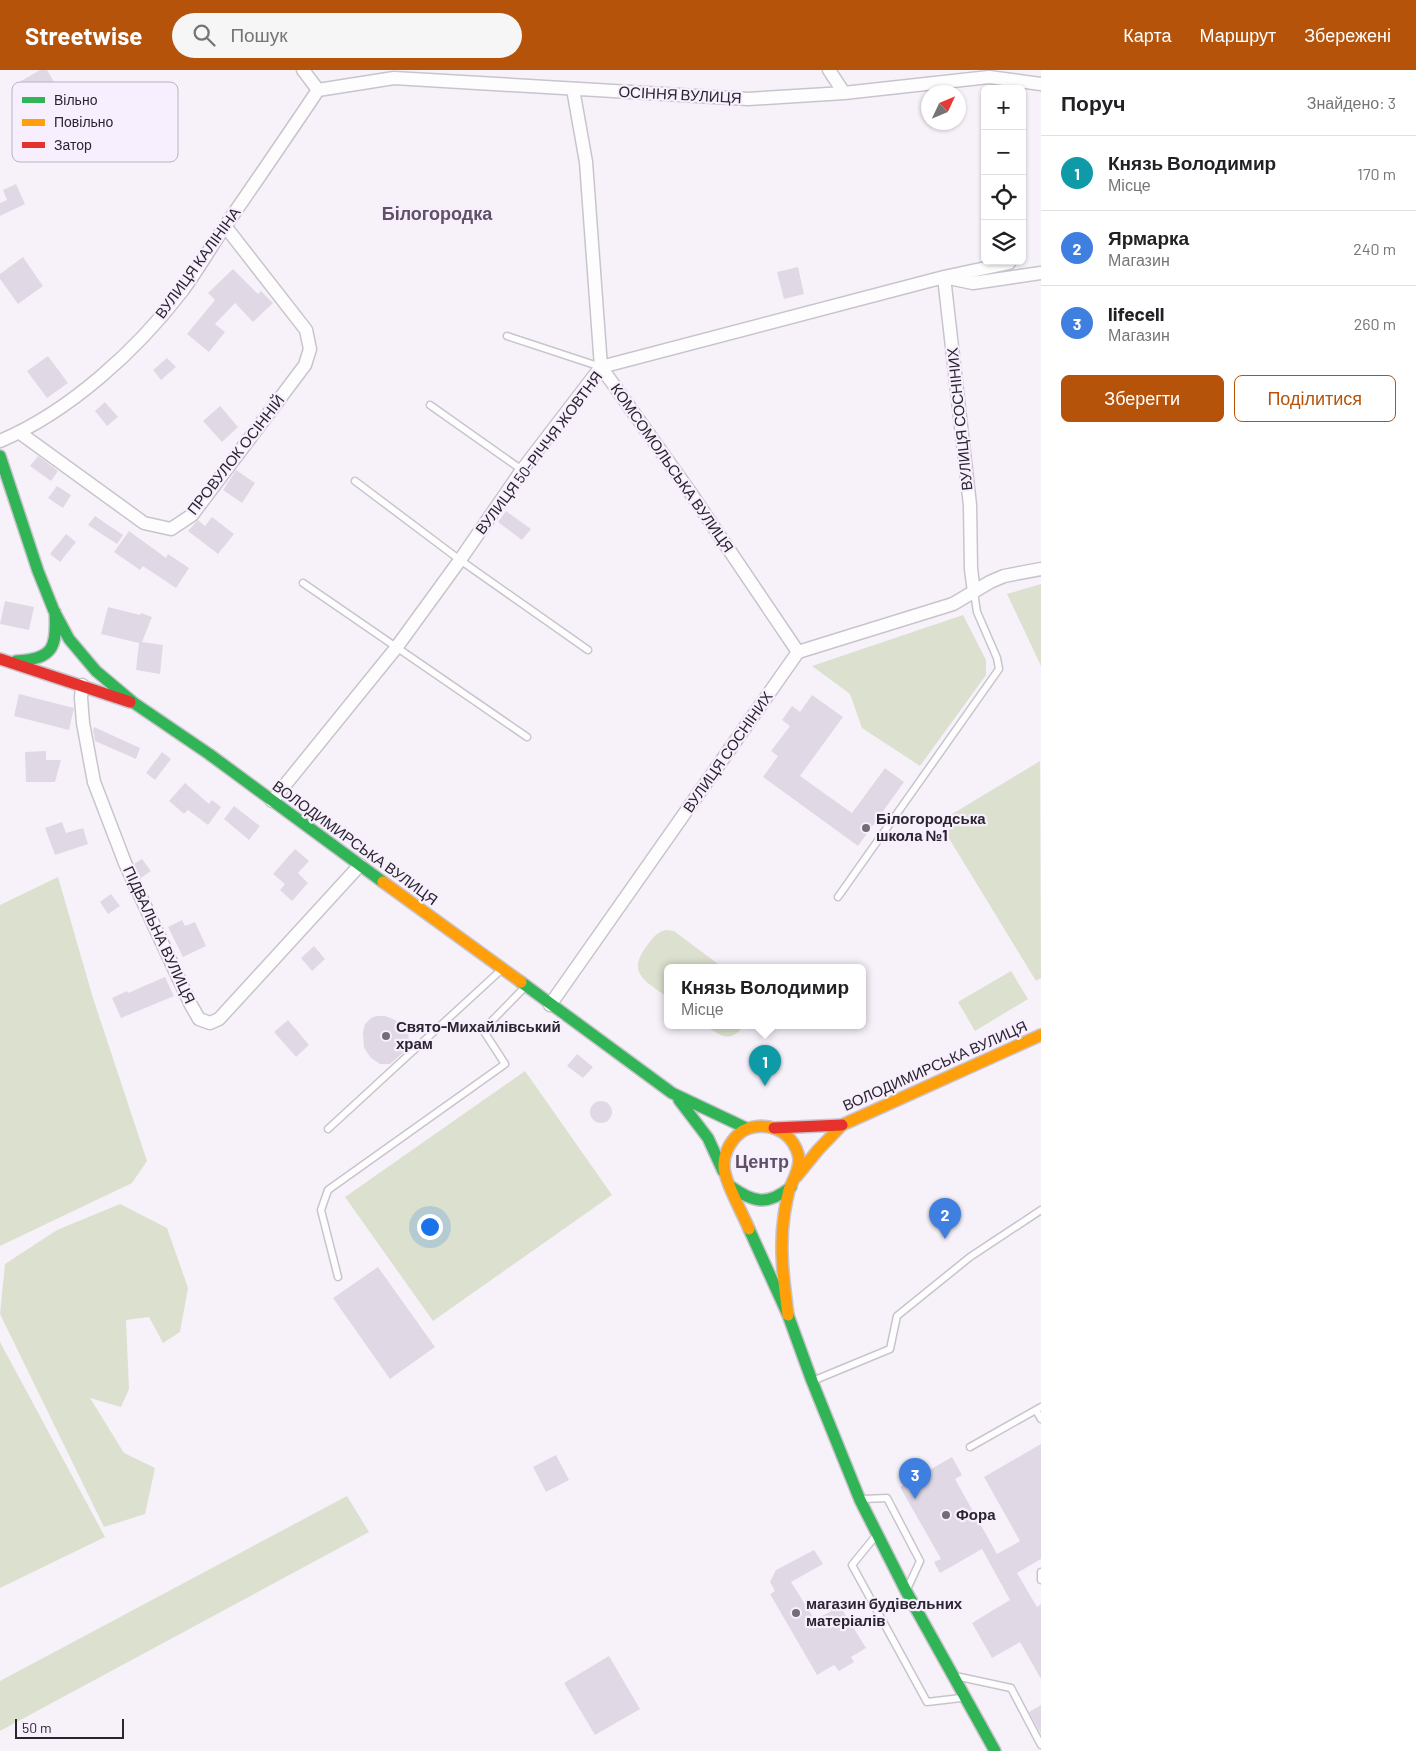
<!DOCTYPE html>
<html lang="uk">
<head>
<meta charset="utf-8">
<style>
	body { margin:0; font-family:Barlow,sans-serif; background:#f6f6f6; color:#202124 }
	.controls { position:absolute; right:15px; top:15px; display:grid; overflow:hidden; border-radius:8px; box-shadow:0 1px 4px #0004 }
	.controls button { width:45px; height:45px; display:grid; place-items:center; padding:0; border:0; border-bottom:1px solid #e0e0e0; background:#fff; color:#202124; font:25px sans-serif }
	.compass { position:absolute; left:921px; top:15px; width:45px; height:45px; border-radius:50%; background:#fff; box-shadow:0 1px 4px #0004; rotate:46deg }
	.scale { position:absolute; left:15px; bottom:12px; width:109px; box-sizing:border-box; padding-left:5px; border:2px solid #2b252f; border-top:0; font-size:14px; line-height:18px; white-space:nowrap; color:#2b252f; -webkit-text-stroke:4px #f8effe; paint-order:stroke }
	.you { position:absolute; left:429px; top:1156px; width:18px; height:18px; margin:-12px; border:4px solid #fff; border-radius:50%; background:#1a73e8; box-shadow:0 0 0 8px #1a73e833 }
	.badge { display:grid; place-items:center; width:32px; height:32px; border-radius:50%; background:#b45309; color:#fff; font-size:16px; font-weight:700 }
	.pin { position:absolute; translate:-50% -41px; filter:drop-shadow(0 1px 2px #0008) }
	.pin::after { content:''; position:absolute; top:26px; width:18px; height:15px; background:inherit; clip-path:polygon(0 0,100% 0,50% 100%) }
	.popup { position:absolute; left:664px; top:894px; width:202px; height:65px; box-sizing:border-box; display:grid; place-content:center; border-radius:8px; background:#fff; filter:drop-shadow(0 1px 4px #0005); font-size:16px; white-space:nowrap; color:#757577 }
	.popup b { font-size:19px; color:#202124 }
	.popup::after { content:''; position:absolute; left:50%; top:100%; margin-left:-10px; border:10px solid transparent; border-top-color:#fff }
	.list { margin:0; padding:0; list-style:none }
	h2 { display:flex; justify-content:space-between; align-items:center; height:65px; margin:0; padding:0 20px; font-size:21px }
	h2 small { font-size:16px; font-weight:400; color:#757577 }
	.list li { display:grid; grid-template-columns:32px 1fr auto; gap:15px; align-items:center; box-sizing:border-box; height:75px; padding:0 20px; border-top:1px solid #e0e0e0 }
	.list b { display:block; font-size:19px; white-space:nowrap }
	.list p { margin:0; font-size:16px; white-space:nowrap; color:#757577 }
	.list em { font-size:16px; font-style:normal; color:#757577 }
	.actions { display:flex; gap:10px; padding:15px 20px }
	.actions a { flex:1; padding:11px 0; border:1px solid #b45309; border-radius:8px; text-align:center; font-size:18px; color:#b45309 }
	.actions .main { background:#b45309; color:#fff }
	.icon { flex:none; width:28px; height:28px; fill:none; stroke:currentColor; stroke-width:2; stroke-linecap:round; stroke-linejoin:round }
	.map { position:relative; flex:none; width:1041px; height:1681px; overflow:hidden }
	header { display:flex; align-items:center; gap:30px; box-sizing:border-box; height:70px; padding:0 25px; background:#b45309; color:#fff }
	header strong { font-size:24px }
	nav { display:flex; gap:28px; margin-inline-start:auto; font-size:18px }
	.search { width:350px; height:45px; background:#f6f6f6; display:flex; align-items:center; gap:12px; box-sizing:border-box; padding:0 18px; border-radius:28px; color:#757577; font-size:19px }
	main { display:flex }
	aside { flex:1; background:#fff }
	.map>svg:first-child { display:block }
	.green { fill:#dbe1ce }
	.building { fill:#e0d9e5 }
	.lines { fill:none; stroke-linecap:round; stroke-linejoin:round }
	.lane-casing { stroke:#c9c4cc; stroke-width:9 }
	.street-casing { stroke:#c9c4cc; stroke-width:15 }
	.fast-casing { stroke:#c9c4cc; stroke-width:14 }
	.slow-casing { stroke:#c9c4cc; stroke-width:14 }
	.jam-casing { stroke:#c9c4cc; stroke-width:14 }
	.lane { stroke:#fefdfe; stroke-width:6 }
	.street { stroke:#fefdfe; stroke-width:12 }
	.fast { stroke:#30b455; stroke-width:11 }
	.slow { stroke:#ff9f0a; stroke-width:11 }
	.jam { stroke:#e5322d; stroke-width:11 }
	.poi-dot { fill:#726d76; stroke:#f8effe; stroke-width:2 }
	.labels { text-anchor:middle; stroke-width:4.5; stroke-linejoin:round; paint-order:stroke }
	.street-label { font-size:15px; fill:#2b252f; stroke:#f8effe }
	.poi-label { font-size:15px; font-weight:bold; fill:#2b252f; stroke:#f8effe; text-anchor:start }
	.quarter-label { font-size:18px; font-weight:bold; fill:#5e5166; stroke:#f8effe }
	.key { fill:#f8effe; stroke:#bab2c0; stroke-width:1 }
	.key-label { font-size:14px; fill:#2b252f }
</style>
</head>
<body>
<header>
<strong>Streetwise</strong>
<div class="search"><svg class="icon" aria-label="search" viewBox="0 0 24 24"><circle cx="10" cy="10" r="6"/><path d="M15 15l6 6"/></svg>Пошук</div>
<nav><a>Карта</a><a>Маршрут</a><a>Збережені</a></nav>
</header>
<main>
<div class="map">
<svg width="1041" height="1681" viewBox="0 0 1041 1681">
	<rect width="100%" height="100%" fill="#f7f2fa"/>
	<path class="green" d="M 1041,514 L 1041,596 L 1007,524 Z
		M 963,545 L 986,590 L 986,605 L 920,696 L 862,658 L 850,624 L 812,596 Z
		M 1040,691 L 1041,908 L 1036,911 L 939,752 Z
		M 58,807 L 93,928 L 147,1091 L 132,1113 L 0,1176 L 0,835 Z
		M 666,860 L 674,861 L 722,897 L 668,897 L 667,927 C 647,912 626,904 646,877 C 652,869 656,862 666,860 Z
		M 1011,901 L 1028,929 L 975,961 L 958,932 Z
		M 705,955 L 744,955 C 731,974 720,966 705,955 Z
		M 525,1001 L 612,1125 L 433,1251 L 345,1127 Z
		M 120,1134 L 167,1158 L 188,1218 L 180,1262 L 163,1273 L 149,1247 L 126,1250 L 129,1319 L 121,1337 L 90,1328 L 124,1383 L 155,1398 L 145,1444 L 104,1457 L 0,1244 L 5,1194 L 57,1160 Z
		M 0,1272 L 105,1467 L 0,1518 Z
		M 347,1426 L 369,1462 L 0,1661 L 0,1611 Z"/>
	<path class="building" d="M 40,0 L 47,0 L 59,20 L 35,35 L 21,11 Z
		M 82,43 L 95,53 L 71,87 L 58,77 Z
		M 16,114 L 25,134 L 0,146 L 0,133 L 7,130 L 3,120 Z
		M 23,187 L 43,216 L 18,234 L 0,209 L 0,204 Z
		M 798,197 L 804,224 L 784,229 L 777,202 Z
		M 233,199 L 258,224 L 261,221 L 273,233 L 253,252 L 235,233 L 215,254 L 225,262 L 209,282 L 187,264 L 215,230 L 208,223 Z
		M 48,286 L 68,313 L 47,328 L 27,301 Z
		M 167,288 L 176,297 L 161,310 L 153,300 Z
		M 105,332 L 118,347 L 107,356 L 95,341 Z
		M 220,336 L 238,357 L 222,372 L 203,351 Z
		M 38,386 L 58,401 L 51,411 L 30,396 Z
		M 236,400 L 255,413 L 242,433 L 223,420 Z
		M 57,416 L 71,425 L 63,438 L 48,428 Z
		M 506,441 L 531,459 L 522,470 L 498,452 Z
		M 95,446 L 123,465 L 117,474 L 88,455 Z
		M 212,447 L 234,464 L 218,484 L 188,461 L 198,450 L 205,456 Z
		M 129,461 L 166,488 L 168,484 L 189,498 L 176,518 L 143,496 L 140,500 L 114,482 Z
		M 66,464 L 76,472 L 60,492 L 50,484 Z
		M 5,531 L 34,537 L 29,560 L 0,554 Z
		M 108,537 L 140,545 L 141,543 L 152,547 L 142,572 L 163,575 L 160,604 L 136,600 L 139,573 L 101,564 Z
		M 19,624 L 74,638 L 69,660 L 14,646 Z
		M 812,625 L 843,647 L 800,706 L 852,743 L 885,698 L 904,712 L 858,776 L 763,707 L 778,686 L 771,681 L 790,656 L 782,650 L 792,636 L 800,642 Z
		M 94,657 L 140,678 L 136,689 L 95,671 L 93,660 Z
		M 46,681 L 46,690 L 61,690 L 55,712 L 26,712 L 25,682 Z
		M 162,682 L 171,689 L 155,710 L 146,703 Z
		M 185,713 L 209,734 L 212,730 L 221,737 L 208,755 L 188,740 L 184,744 L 169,731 Z
		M 234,736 L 260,756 L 249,770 L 224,749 Z
		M 62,752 L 66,763 L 83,758 L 88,774 L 55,785 L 45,758 Z
		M 295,779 L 309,791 L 298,803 L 308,813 L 292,831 L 280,820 L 285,814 L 273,804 Z
		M 142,789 L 151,801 L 141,808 L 134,794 Z
		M 111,824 L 120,836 L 108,844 L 100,832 Z
		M 182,850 L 185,856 L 195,852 L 206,876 L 183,887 L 168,857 Z
		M 314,876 L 325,889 L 312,901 L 301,888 Z
		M 165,907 L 174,926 L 121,948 L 112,928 L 127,921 L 128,923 Z
		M 376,946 L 385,946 L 393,949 L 402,954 L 408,961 L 409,972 L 405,981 L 390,994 L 380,994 L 371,988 L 364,978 L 363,962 L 365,954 L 371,948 Z
		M 288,950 L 309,975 L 296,987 L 274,962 Z
		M 577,984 L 593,997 L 583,1008 L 567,996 Z
		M590 1042a11 11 0 1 1 22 0a11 11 0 1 1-22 0Z
		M 378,1197 L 435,1277 L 390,1309 L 333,1228 Z
		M 1041,1374 L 1041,1489 L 1017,1503 L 1037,1537 L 1041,1534 L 1041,1609 L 1020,1572 L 992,1588 L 972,1553 L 1010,1530 L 982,1479 L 940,1503 L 934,1492 L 941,1489 L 900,1417 L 952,1387 L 962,1405 L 955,1409 L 997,1484 L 1020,1471 L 984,1407 Z
		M 556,1385 L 569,1410 L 546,1422 L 533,1397 Z
		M 814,1480 L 823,1494 L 791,1512 L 815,1550 L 840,1536 L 866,1578 L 851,1587 L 854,1592 L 839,1601 L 834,1595 L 817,1605 L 770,1524 L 775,1521 L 770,1512 L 776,1500 Z
		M 609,1586 L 640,1639 L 595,1665 L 564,1613 Z
		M 1041,1635 L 1041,1664 L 1029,1642 Z"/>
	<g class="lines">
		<defs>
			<path id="lane" d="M 507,266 L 601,297
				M 430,335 L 522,400
				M 355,411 L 460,490 L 588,580
				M 303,513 L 527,667
				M 838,827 L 999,599 L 997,588 L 977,542 L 974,522
				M 328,1059 L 501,900
				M 338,1207 L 321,1140 L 328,1120 L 505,994 L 483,960 L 523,919
				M 815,1310 L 890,1279 L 897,1246 L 970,1187 L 1041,1140
				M 1036,1340 L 1041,1349
				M 970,1377 L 1041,1337
				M 863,1429 L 887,1428 L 920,1491 L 909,1515
				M 874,1468 L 852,1495 L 927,1632 L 961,1628
				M 1041,1502 L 1041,1510
				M 960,1607 L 1011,1618 L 1041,1675"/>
			<path id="street" d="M 303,0 L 318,20
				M 829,0 L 844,23
				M 573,19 L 586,92 L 601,297 L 690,422 L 798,582
				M 318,20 L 394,8 L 748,29 L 844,23 L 989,7 L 1041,14
				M 20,363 L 144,453 L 171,459 L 192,445 L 305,295 L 310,279 L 306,260 L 225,156
				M 0,371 C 69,342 137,280 182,221 C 198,200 211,176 226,155 C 257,110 288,65 318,20
				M 974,522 L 971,499 L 970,435 L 944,207 L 1009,193 L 1008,191
				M 82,615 L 81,628 L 83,653 L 94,712 L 125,793 L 191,935 L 199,949 L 210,953 L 219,949 L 360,795
				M 272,731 L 396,578 L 460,490 L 522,400 L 601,297 L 944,207 L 973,213 L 1041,203
				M 550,935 L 798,582 L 953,534 L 990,512 L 1004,506 L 1041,499"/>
			<path id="fast" d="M 0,386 L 38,501 L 54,541 L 69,569 L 96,601 L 134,633 L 209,684 L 383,812
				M 16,591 C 54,589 57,577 55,542
				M 521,912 L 672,1023 L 746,1058
				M 679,1030 L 708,1068 L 723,1101
				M 730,1116 C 754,1133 767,1136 791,1117
				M 749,1159 L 788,1245 L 812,1311 L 860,1430 L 906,1521 L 995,1681"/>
			<path id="slow" d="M 383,812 L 521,912
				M 796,1107 L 818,1080 L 842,1055 L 1041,965
				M 749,1159 C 742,1142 729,1120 725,1103 C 721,1088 729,1072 740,1063 C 750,1055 765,1055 776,1059 C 788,1063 797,1076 799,1088 C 800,1099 793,1110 789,1120 C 787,1129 785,1138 784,1146 C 779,1179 784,1213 788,1245"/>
			<path id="jam" d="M 0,589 L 130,632
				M 774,1058 L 842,1055"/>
		</defs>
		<use href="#lane" class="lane-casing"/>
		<use href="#street" class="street-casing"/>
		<use href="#fast" class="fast-casing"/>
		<use href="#slow" class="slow-casing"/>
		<use href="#jam" class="jam-casing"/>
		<use href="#lane" class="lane"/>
		<use href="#street" class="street"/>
		<use href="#fast" class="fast"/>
		<use href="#slow" class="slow"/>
		<use href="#jam" class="jam"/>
	</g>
	<g class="poi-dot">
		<circle cx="866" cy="758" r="5"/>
		<circle cx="386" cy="966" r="5"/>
		<circle cx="946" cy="1445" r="5"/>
		<circle cx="796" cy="1543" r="5"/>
	</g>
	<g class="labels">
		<g class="street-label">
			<text transform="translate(680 25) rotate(3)" y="5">ОСІННЯ ВУЛИЦЯ</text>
			<text transform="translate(198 193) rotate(-54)" y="5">ВУЛИЦЯ КАЛІНІНА</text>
			<text transform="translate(960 349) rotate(-96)" y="5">ВУЛИЦЯ СОСНІНИХ</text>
			<text transform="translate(539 383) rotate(-53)" y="5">ВУЛИЦЯ 50-РІЧЧЯ ЖОВТНЯ</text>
			<text transform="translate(236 385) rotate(-52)" y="5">ПРОВУЛОК ОСІННІЙ</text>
			<text transform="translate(672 398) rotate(55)" y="5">КОМСОМОЛЬСЬКА ВУЛИЦЯ</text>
			<text transform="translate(728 682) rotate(-55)" y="5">ВУЛИЦЯ СОСНІНИХ</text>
			<text transform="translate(355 773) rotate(36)" y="5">ВОЛОДИМИРСЬКА ВУЛИЦЯ</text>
			<text transform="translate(159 865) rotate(65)" y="5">ПІДВАЛЬНА ВУЛИЦЯ</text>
			<text transform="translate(935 996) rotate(-24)" y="5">ВОЛОДИМИРСЬКА ВУЛИЦЯ</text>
		</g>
		<g class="poi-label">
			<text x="876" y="754">Білогородська<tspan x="876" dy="17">школа №1</tspan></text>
			<text x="396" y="962">Свято-Михайлівський<tspan x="396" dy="17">храм</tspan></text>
			<text x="956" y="1450">Фора</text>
			<text x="806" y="1539">магазин будівельних<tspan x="806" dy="17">матеріалів</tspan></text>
		</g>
		<g class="quarter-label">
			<text x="437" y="150">Білогородка</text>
			<text x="762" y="1098">Центр</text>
		</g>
	</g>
	<rect x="12" y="12" width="166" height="80" rx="8" class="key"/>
	<rect x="22" y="27" width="23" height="6" fill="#30b455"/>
	<rect x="22" y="49" width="23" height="7" fill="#ff9f0a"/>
	<rect x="22" y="72" width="23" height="6" fill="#e5322d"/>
	<g class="key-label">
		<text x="54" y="35">Вільно</text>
		<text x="54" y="57">Повільно</text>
		<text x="54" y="80">Затор</text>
	</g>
</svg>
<div class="controls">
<button>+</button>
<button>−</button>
<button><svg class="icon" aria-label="locate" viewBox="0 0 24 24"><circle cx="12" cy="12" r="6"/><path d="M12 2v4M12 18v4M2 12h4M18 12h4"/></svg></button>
<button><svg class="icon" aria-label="layers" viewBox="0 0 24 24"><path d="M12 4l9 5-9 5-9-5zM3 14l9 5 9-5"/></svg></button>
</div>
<svg class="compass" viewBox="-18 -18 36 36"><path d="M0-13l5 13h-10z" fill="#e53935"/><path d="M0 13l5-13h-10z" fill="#757577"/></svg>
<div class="scale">50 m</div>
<div class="you"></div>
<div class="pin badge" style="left:765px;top:1016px;background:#0f9aa8">1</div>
<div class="popup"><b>Князь Володимир</b>Місце</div>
<div class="pin badge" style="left:945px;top:1169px;background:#3f7fe0">2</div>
<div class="pin badge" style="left:915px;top:1429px;background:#3f7fe0">3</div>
</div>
<aside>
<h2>Поруч<small>Знайдено: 3</small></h2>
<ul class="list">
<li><span class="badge" style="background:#0f9aa8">1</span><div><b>Князь Володимир</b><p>Місце</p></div><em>170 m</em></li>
<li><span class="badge" style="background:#3f7fe0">2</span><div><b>Ярмарка</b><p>Магазин</p></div><em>240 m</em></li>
<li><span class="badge" style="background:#3f7fe0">3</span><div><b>lifecell</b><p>Магазин</p></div><em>260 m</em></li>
</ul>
<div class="actions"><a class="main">Зберегти</a><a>Поділитися</a></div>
</aside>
</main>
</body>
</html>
